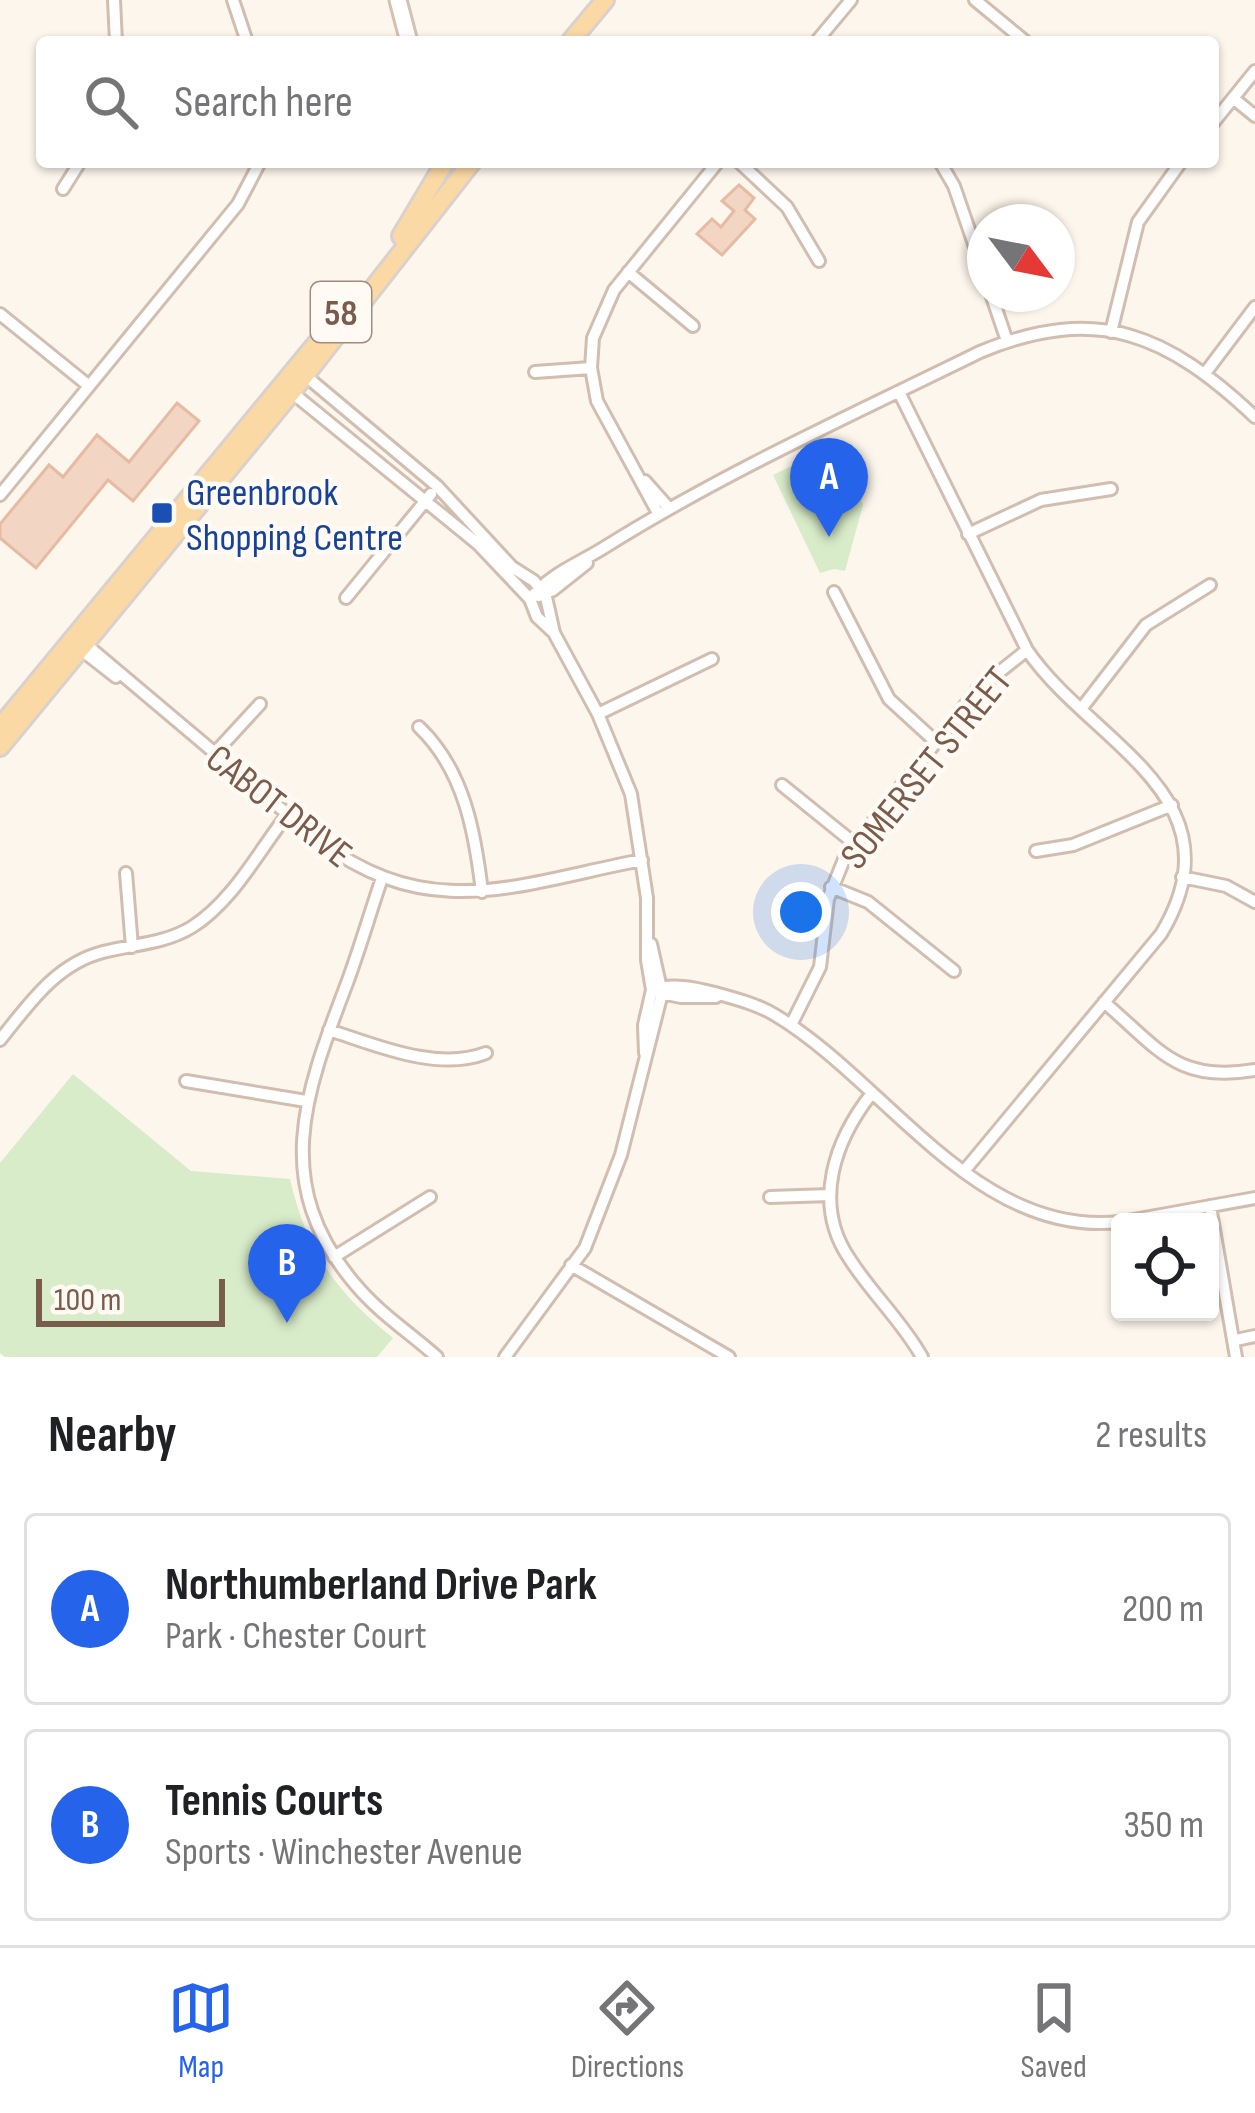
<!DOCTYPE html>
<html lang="en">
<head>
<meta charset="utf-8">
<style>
	body { margin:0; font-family:"Sofia Sans Condensed",sans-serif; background:#f2f2f2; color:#202124 }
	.controls { position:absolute; right:36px; bottom:36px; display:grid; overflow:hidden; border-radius:12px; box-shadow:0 3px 9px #0004 }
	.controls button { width:108px; height:108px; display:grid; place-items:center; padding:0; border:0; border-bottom:3px solid #e0e0e0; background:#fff; color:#202124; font:60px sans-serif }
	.compass { position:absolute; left:967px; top:204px; width:108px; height:108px; border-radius:50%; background:#fff; box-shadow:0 3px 9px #0004; rotate:122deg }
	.scale { position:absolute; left:36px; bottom:30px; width:189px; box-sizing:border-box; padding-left:12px; border:6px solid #7a5c4d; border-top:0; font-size:33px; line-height:42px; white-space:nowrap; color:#7a5c4d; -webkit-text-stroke:9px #fffaf3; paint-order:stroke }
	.you { position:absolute; left:801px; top:912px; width:42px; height:42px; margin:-30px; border:9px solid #fff; border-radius:50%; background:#1a73e8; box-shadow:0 0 0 18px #1a73e833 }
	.badge { display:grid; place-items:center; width:78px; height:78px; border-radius:50%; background:#2563eb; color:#fff; font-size:39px; font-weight:700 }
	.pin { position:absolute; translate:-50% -99px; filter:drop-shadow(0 3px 6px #0008) }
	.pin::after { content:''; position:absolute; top:63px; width:42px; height:36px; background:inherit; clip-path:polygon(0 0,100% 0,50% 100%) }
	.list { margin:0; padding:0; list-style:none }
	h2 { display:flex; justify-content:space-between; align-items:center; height:156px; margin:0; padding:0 48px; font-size:51px }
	h2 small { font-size:39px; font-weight:400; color:#757577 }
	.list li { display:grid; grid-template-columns:78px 1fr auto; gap:36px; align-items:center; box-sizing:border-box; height:192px; margin:0 24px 24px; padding:0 24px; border:3px solid #e0e0e0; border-radius:12px }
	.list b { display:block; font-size:45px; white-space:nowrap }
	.list p { margin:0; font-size:39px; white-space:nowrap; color:#757577 }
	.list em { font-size:39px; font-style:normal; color:#757577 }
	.icon { flex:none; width:66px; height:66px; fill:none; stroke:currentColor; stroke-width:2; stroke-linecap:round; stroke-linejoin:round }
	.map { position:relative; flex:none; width:1255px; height:1357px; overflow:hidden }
	.search { position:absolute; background:#fff; box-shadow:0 3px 9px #0004; left:36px; right:36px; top:36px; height:132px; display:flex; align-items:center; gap:30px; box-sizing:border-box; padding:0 42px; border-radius:12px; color:#757577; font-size:45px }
	.sheet { height:588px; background:#fff }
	nav { display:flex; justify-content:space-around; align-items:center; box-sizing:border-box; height:168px; border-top:3px solid #e0e0e0; background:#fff; font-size:33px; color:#757577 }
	nav a { display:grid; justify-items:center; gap:6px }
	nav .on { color:#2563eb }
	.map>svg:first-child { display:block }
	.green { fill:#d8ecc9 }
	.building { fill:#f3d5c3; stroke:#e6bba3; stroke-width:3 }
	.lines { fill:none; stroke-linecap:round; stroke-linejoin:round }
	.street-casing { stroke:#d1beb0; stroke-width:16 }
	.secondary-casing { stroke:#d6c0b0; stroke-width:21 }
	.primary-casing { stroke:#dad1cd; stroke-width:22 }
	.street { stroke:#fff; stroke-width:10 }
	.secondary { stroke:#fff; stroke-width:15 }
	.primary { stroke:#fbd9a5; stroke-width:16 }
	.transit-dot { fill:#1a4fb4; stroke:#fffaf3; stroke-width:4.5 }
	.labels { text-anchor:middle; stroke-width:9; stroke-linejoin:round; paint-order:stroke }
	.shield { fill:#fffaf3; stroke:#a28b7f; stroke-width:3 }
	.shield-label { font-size:36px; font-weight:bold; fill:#7a5c4d }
	.transit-label { font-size:39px; fill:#164399; stroke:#fffaf3; text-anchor:start }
	.street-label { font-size:39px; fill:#7a5c4d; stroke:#fffaf3 }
</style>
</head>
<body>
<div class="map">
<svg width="1255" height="1357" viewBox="0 0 1255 1357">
	<rect width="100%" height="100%" fill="#fdf6ec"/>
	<path class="green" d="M 834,445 L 863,505 L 845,571 L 834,569 L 820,573 L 773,475 Z
		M 73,1074 L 191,1171 L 290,1179 C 307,1252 335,1291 393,1338 L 377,1357 L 5,1357 L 0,1353 L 0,1163 Z"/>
	<path class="building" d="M 739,185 L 754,198 L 745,210 L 755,219 L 722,255 L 697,234 L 712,219 L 721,227 L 734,211 L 722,201 Z
		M 177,403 L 199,421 L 133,501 L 108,480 L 36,568 L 0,538 L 0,524 L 49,465 L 63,477 L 97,435 L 129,462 Z"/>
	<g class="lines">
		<defs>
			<path id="street" d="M 114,0 L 116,42
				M 233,0 L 247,42
				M 975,0 L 1026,42
				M 816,42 L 851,0
				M 1233,98 L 1255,116
				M 1213,123 L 1255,71
				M 739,162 L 787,207 L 819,261
				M 940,162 L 954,186 L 985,276
				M 63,189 L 80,162
				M 628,272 L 693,326
				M 991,294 L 1007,341
				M 0,314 L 89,386
				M 1111,332 L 1138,222 L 1181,162
				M 301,372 L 437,486 L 512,567 L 534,581 L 546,597 L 554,633 L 598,714 L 631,794 L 647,898 L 647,960 L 652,990 L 644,1025 L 645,1053
				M 535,372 L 591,368
				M 1206,372 L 1255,307
				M 289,390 L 478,544 L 530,599 L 537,617 L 552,631
				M 899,392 L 1027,650 C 1090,743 1244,796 1161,934 L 965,1170
				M 645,481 L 668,507
				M 0,495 L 238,204 L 260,162
				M 658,513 L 597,401 L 591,368 L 593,338 L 614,290 L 718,162
				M 968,534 L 1041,500 L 1111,489
				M 834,592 L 889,699 L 936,742
				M 538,596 L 553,590 L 587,563
				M 346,598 L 431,494
				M 530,599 C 549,574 580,563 605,547 C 725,472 854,414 980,352 C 1098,303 1168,335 1255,417
				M 82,641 L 317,839 C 430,925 517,884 642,860
				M 79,648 L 116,677
				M 1081,709 L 1146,625 L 1210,585
				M 598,714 L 712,659
				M 419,727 C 464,770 475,832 482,892
				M 214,754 L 260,704
				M 782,785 L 855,844
				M 1036,851 L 1073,845 L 1172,805
				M 126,873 L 132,947
				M 1182,877 L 1226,886 L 1255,902
				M 382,878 C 370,913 360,948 347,983 C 306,1091 269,1183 355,1284 C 378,1312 410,1333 437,1357
				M 831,887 L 868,902 L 954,971
				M 652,990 C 672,983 695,988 715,993 C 736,999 757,1004 775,1015 C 886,1081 976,1238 1120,1222
				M 657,992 L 681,997 L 716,997
				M 1104,1002 C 1160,1050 1177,1083 1255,1070
				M 791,1025 L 820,967 L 828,899 L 845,857 L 978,689 L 1027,650
				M 329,1030 C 376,1045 437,1072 486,1053
				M 0,1040 C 29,1004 56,964 103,952 C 134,944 164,944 192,927 C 233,901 258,852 287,815
				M 186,1081 L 306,1101
				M 872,1093 C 835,1140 812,1203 849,1258 C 871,1293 902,1321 922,1357
				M 770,1197 L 830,1195
				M 1210,1206 L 1236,1357
				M 1122,1222 L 1255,1198
				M 334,1257 L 430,1197
				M 571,1265 L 729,1357
				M 1236,1340 L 1255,1336
				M 505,1357 L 585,1248 L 621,1155 L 662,993 L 651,944"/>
			<path id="secondary" d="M 398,0 L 409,42"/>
			<path id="primary" d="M 570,42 L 605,0
				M 401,236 L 445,162
				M 0,727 L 339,316
				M 0,747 L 292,392 L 472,162"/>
		</defs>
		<use href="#street" class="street-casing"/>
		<use href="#secondary" class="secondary-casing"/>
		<use href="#primary" class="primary-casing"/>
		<use href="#street" class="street"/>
		<use href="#secondary" class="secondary"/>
		<use href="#primary" class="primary"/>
	</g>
	<rect class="transit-dot" x="150" y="501" width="24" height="24" rx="6"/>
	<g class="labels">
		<rect class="shield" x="311" y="282" width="60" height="60" rx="9"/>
		<g class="shield-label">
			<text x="341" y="325">58</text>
		</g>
		<g class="transit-label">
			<text x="186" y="505">Greenbrook<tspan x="186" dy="45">Shopping Centre</tspan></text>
		</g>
		<g class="street-label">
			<text transform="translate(925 767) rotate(-51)" y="14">SOMERSET STREET</text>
			<text transform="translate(280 805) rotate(38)" y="14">CABOT DRIVE</text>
		</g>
	</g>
</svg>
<div class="controls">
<button><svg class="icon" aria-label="locate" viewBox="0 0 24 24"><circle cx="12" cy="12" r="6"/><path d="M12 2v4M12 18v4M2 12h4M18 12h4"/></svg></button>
</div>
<svg class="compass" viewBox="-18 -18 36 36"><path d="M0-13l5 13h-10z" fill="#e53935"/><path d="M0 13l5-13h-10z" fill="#757577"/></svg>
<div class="scale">100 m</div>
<div class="you"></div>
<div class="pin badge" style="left:829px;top:537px">A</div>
<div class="pin badge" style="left:287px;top:1323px">B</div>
<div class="search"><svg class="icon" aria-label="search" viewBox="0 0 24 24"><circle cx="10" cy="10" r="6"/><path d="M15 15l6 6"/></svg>Search here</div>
</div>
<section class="sheet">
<h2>Nearby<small>2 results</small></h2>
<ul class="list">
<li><span class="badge">A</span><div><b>Northumberland Drive Park</b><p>Park · Chester Court</p></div><em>200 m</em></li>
<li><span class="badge">B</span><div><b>Tennis Courts</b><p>Sports · Winchester Avenue</p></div><em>350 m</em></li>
</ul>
</section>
<nav>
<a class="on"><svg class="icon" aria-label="map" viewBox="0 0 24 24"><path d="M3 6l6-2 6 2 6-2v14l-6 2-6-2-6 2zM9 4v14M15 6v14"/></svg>Map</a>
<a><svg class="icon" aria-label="directions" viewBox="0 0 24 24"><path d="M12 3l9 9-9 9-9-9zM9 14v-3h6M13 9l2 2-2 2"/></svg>Directions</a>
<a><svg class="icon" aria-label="saved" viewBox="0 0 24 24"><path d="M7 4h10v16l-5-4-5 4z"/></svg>Saved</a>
</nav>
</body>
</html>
